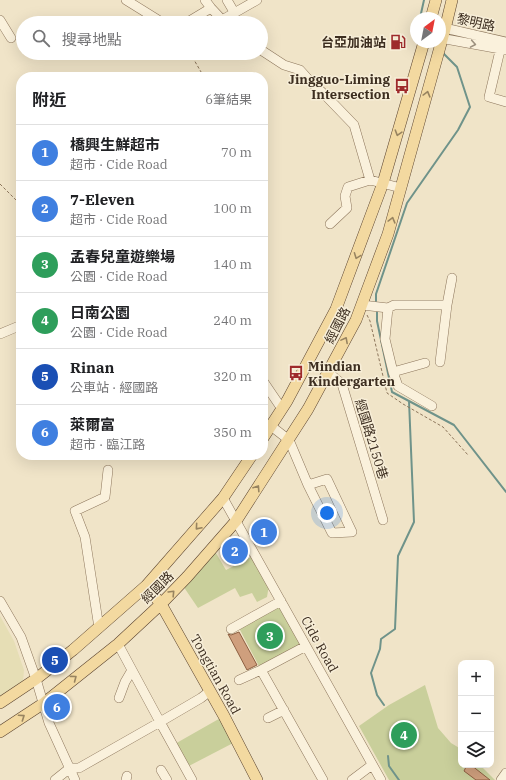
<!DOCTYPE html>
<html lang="zh-TW">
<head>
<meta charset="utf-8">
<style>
	body { margin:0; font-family:"IBM Plex Serif","Noto Sans TC",serif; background:#f2f2f2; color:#202124 }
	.controls { position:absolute; right:12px; bottom:12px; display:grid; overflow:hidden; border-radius:8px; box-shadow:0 4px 16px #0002 }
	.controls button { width:36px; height:36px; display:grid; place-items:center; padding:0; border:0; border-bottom:1px solid #e0e0e0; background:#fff; color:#202124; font:20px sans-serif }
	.compass { position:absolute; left:410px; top:12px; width:36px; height:36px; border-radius:50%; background:#fff; box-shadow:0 4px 16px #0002; rotate:32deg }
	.you { position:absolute; left:327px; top:513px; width:14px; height:14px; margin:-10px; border:3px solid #fff; border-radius:50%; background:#1a73e8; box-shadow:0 0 0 6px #1a73e833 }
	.badge { display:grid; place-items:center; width:26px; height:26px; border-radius:50%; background:#9e2a2b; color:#fff; font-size:13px; font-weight:700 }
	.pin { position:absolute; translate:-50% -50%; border:2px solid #fff; box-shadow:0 1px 4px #0006 }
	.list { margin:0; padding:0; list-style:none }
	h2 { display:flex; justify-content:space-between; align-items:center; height:52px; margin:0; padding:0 16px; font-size:17px }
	h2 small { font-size:13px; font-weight:400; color:#757577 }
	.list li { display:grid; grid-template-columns:26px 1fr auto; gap:12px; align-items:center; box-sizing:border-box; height:56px; padding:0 16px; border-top:1px solid #e0e0e0 }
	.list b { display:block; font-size:15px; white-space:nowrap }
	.list p { margin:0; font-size:13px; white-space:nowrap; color:#757577 }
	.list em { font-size:13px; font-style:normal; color:#757577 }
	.icon { flex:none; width:22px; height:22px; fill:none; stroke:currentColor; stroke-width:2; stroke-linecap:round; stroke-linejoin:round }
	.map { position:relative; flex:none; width:506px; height:780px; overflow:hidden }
	.search { position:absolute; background:#fff; box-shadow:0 4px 16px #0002; left:16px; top:16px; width:252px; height:44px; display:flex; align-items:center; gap:10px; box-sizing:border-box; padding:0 14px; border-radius:22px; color:#757577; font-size:15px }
	.panel { position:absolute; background:#fff; box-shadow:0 4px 16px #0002; left:16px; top:72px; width:252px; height:388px; border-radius:16px }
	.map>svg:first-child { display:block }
	.farmland { fill:#e6deb5 }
	.green { fill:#c9cf9b }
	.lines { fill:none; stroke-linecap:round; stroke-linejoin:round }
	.stream { stroke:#6f938a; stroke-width:2 }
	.building { fill:#cf9f7d; stroke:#8d5f41 }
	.minor-casing { stroke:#8d765c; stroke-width:10 }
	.major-casing { stroke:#5b4430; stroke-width:12 }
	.path { stroke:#8d765c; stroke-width:1; stroke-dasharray:3 2; stroke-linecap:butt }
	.minor { stroke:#faf1dc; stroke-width:9 }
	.major { stroke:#f3d9a0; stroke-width:11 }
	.oneway { stroke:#9c907e }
	.oneway2 { stroke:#988460 }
	.labels { text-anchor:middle; stroke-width:3; stroke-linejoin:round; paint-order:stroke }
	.street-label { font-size:13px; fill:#3d2e20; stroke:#f7eed8 }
	.poi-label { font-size:13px; font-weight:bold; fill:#3d2e20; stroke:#f7eed8; text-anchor:end }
</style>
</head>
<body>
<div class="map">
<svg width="506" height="780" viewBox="0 0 506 780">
	<rect width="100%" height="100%" fill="#f0e4c8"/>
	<path class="farmland" d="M 0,616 L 14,641 L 24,670 L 23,682 L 0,697 Z"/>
	<path class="green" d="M 213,548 L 226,570 L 255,555 L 271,584 L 268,591 L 267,597 L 257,602 L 252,593 L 240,597 L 235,588 L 198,608 L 181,583 Z
		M 279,605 L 302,645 L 260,668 L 239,628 Z
		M 425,685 L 438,728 L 451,743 L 461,749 L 461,765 L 480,765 L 495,780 L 389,780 L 359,726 L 389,705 Z
		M 224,716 L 237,741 L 185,768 L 173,745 Z"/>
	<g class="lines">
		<path class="stream" d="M 420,18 L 424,0
			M 376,301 L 376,294 L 407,203 L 458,130 L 470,107 L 457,67 L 443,53
			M 377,312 L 377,321 L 392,392 L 454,425 L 506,492
			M 384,705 L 377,695 L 371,673 L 380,649 L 381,639 L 395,629 L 398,556 L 414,522 L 409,401
			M 388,756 L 389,766 L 399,780"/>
	</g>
	<path class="building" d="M 236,539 L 245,556 L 235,562 L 225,545 Z
		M 239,632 L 257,665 L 247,670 L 228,634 L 231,635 Z
		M 467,765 L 471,765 L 490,780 L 476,780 L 464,771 Z"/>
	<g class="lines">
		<defs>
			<path id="minor" d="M 126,0 L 163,23
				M 205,0 L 211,8 L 225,23
				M 227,0 L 234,12
				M 0,20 L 11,38
				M 222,20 L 257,0
				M 186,23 L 211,8
				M 440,27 L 506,42
				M 440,38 L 506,50
				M 502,42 L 489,97 L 506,102
				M 261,50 L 284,65 L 300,70 L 309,80 L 326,96 L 354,125 L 370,180 L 401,188
				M 330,224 L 347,208 L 345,196 L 348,187 L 370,180
				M 362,305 L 388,308 L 394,305 L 447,305
				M 388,308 L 385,339 L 393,372 L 398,386 L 432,406
				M 0,334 L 19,326
				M 440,362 L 447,305 L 452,278
				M 328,372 L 342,384 L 383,520
				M 393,372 L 425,363
				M 263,381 L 282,409
				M 271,426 L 289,440 L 308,485 L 332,533 L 352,532 L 327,479 L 308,485
				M 223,498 L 381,780
				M 0,601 L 21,637 L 36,679 L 49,723 L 75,780
				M 99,628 L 85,537 L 75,511 L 105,497 L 108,470
				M 231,629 L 281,601
				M 118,644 L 160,722 L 201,698 L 210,691
				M 306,646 L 261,670 L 323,780
				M 239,680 L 261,670
				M 119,698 L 125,682 L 132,670
				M 268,718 L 284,710
				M 161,770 L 167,780
				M 55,780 L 70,768 L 79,768 L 160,722 L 192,780
				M 126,780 L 127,776
				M 352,780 L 372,765
				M 501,780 L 506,773"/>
			<path id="major" d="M 431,18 L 436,0
				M 263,438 L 287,401 L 336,309 L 383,183 L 424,42
				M 146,586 L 161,604 L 224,716 L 257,780
				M 0,703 L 36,679 L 73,650 L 146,586 L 223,498 L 252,455
				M 0,732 L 44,703 L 118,644 L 161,604 L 187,577 L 236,521 L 308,409 L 356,320 L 388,234 L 445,29 L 452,0"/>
		</defs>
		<use href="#minor" class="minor-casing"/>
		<use href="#major" class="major-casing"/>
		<path class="path" d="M 190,53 L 204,77
			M 0,184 L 21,205
			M 367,315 L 370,321 L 387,393 L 403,404 L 443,427 L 468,455"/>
		<use href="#minor" class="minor"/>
		<use href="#major" class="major"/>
	</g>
	<defs><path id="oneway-chevron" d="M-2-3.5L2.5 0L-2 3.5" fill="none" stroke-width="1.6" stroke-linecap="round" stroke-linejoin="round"/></defs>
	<use class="oneway" href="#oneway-chevron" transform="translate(473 44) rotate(10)"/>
	<g class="oneway2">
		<use href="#oneway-chevron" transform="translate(427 94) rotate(-75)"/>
		<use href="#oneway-chevron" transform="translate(398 133) rotate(107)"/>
		<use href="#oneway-chevron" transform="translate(392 220) rotate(-75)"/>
		<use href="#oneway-chevron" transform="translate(357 256) rotate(111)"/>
		<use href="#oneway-chevron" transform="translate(345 340) rotate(-62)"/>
		<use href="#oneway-chevron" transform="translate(257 488) rotate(-57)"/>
		<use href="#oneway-chevron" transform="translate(198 527) rotate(131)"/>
		<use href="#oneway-chevron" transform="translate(172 593) rotate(-46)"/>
		<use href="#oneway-chevron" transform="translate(74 678) rotate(-37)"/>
		<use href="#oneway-chevron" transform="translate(22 717) rotate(-34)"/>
	</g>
	<defs>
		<symbol id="fuel-bare" viewBox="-9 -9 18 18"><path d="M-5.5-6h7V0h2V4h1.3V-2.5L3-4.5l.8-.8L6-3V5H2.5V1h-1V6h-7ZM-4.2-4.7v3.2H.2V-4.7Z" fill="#9e2a2b" stroke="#f7eed8" stroke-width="2.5" paint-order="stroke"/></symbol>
		<symbol id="bus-bare" viewBox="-9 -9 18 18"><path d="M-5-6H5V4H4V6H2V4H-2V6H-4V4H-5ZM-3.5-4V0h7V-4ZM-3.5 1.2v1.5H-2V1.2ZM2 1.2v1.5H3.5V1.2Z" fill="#9e2a2b" stroke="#f7eed8" stroke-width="2.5" paint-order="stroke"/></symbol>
	</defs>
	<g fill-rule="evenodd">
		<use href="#fuel-bare" x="387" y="31" width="22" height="22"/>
		<use href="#bus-bare" x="391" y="75" width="22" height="22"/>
		<use href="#bus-bare" x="285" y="362" width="22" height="22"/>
	</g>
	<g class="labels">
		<g class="street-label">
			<text transform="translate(476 22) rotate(13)" y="5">黎明路</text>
			<text transform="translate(337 325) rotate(-63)" y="5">經國路</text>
			<text transform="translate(372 439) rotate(73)" y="5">經國路2150巷</text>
			<text transform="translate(157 587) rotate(-45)" y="5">經國路</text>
			<text transform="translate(320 644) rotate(61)" y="5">Cide Road</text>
			<text transform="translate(216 674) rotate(61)" y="5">Tongtian Road</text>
		</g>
		<g class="poi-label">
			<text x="386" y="47">台亞加油站</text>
			<text x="390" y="84">Jingguo-Liming<tspan x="390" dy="15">Intersection</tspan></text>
			<text x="308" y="371" text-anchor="start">Mindian<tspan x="308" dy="15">Kindergarten</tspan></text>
		</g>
	</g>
</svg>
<div class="controls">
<button>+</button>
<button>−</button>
<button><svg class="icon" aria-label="layers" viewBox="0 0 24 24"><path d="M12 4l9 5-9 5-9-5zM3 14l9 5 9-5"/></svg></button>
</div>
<svg class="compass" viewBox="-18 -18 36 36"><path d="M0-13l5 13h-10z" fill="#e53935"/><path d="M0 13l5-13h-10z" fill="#757577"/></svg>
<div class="you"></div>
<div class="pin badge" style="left:264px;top:532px;background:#3f7fe0">1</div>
<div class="pin badge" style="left:235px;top:551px;background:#3f7fe0">2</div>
<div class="pin badge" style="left:270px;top:636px;background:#2e9e5b">3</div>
<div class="pin badge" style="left:404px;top:735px;background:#2e9e5b">4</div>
<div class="pin badge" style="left:55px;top:660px;background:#1a4fb4">5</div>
<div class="pin badge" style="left:57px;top:707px;background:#3f7fe0">6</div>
<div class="search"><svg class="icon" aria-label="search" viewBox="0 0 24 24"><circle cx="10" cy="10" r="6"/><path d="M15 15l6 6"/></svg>搜尋地點</div>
<section class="panel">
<h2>附近<small>6筆結果</small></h2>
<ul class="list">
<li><span class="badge" style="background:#3f7fe0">1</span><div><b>橋興生鮮超市</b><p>超市 · Cide Road</p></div><em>70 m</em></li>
<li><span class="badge" style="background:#3f7fe0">2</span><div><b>7-Eleven</b><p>超市 · Cide Road</p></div><em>100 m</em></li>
<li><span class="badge" style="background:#2e9e5b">3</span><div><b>孟春兒童遊樂場</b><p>公園 · Cide Road</p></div><em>140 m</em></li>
<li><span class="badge" style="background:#2e9e5b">4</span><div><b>日南公園</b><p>公園 · Cide Road</p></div><em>240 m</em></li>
<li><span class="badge" style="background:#1a4fb4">5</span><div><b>Rinan</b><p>公車站 · 經國路</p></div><em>320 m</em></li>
<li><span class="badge" style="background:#3f7fe0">6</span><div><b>萊爾富</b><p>超市 · 臨江路</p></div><em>350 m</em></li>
</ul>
</section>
</div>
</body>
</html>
